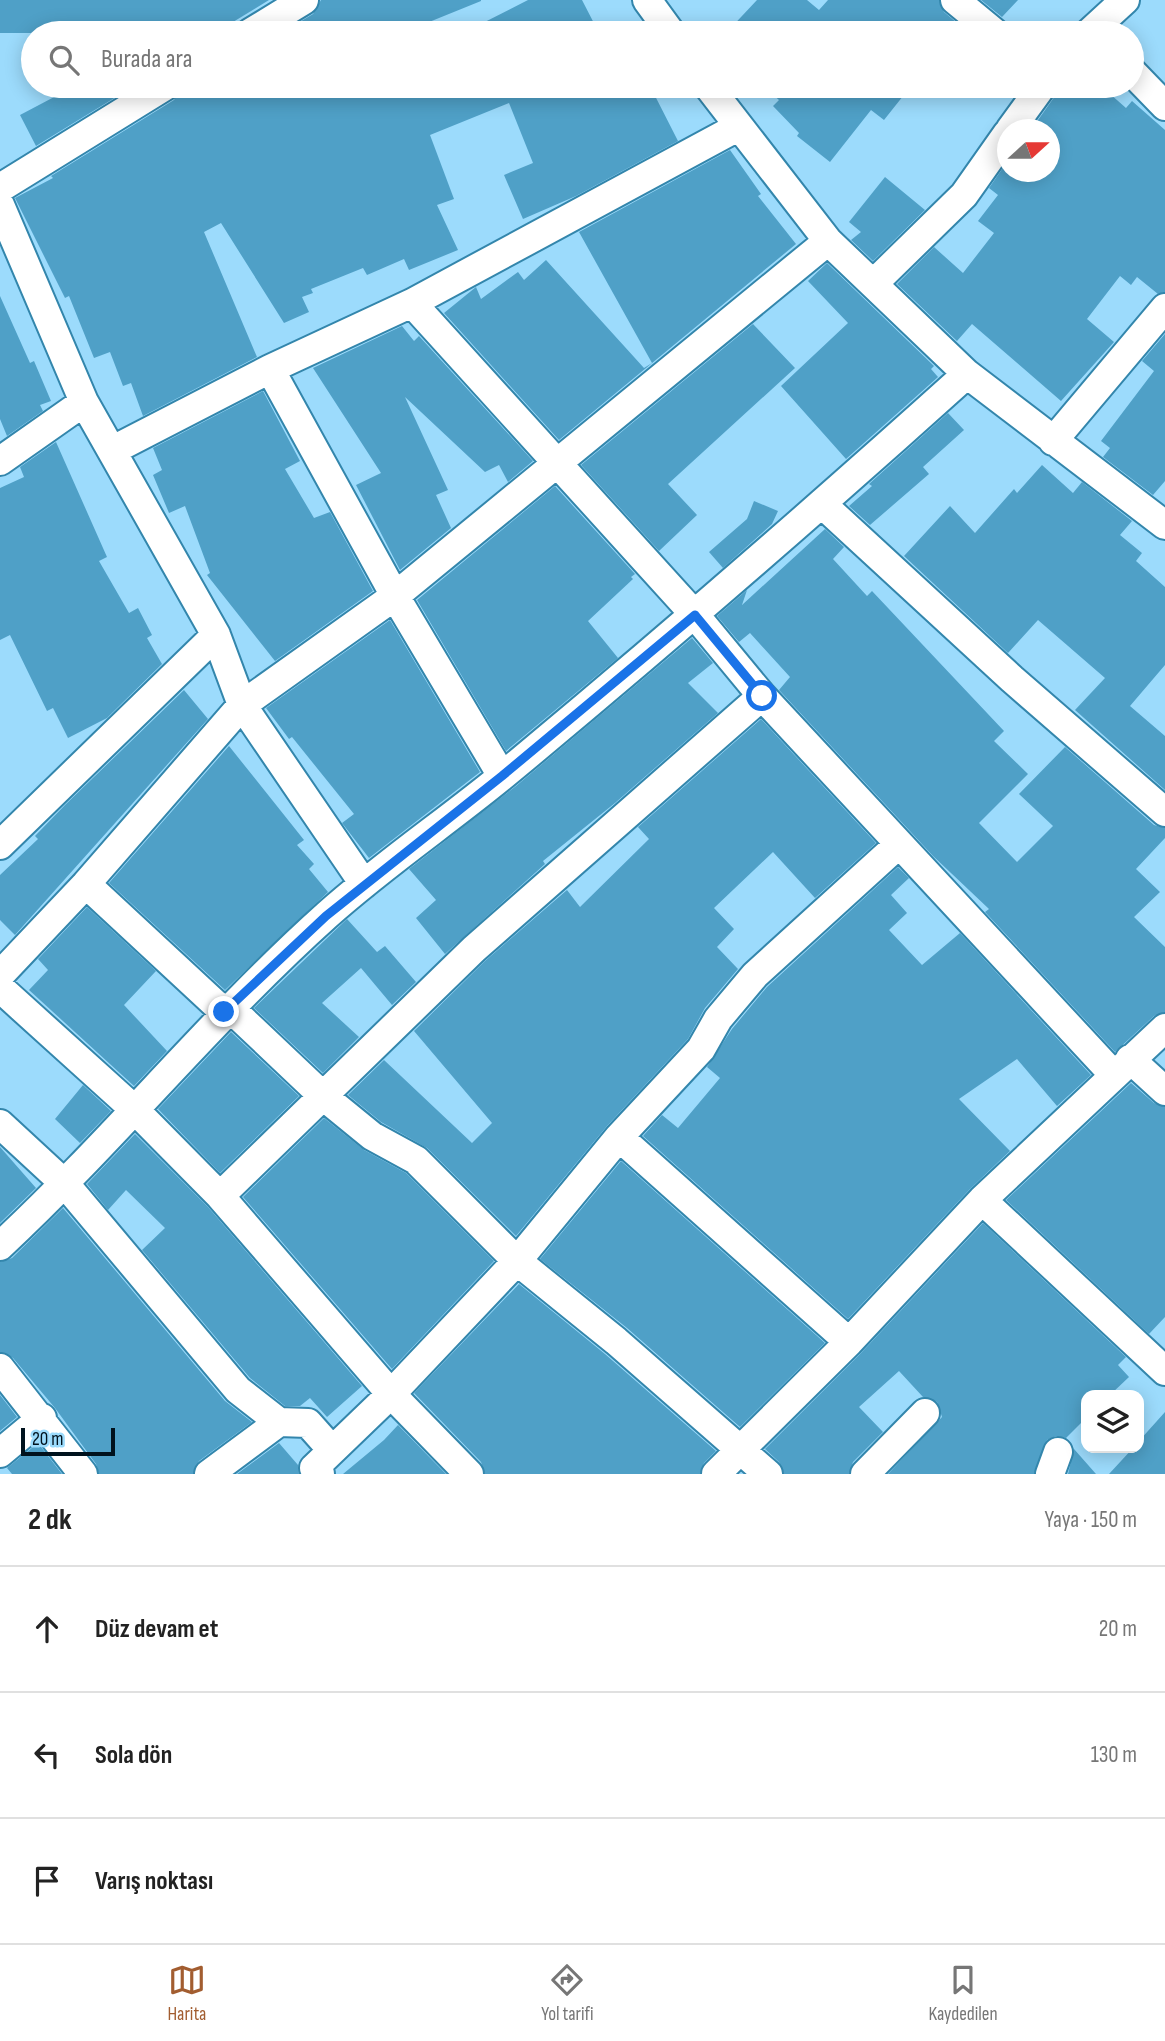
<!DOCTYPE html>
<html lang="tr">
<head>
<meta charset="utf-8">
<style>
	body { margin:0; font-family:"Sofia Sans Condensed",sans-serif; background:#f2f2f2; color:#222 }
	.controls { position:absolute; right:21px; bottom:21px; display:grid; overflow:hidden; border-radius:14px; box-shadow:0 4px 18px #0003 }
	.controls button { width:63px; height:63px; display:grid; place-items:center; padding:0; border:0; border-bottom:2px solid #e0e0e0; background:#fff; color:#222; font:35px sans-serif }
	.compass { position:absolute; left:997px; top:119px; width:63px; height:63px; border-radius:50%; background:#fff; box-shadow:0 4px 18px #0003; rotate:69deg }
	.scale { position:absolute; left:21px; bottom:18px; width:94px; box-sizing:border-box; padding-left:7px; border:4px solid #00121d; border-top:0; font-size:19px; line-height:24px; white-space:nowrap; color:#00121d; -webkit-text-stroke:5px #9cdbfc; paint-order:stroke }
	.stop { position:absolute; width:21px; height:21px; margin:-16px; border:5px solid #1a73e8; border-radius:50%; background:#fff }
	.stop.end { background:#1a73e8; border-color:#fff; box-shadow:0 2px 7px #0008 }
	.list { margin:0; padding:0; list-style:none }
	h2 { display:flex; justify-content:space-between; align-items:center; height:91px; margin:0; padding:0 28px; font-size:30px }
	h2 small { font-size:23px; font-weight:400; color:#767676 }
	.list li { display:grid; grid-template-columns:46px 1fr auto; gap:21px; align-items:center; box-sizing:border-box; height:126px; padding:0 28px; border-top:2px solid #e0e0e0 }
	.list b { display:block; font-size:26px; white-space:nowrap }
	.list em { font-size:23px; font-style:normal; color:#767676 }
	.icon { flex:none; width:38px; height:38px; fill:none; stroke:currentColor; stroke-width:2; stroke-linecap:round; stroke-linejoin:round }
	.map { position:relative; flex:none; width:1165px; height:1474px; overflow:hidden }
	.search { position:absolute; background:#fff; box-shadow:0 4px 18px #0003; left:21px; right:21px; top:21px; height:77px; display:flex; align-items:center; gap:18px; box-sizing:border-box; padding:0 24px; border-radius:38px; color:#767676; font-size:26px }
	.sheet { height:469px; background:#fff }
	nav { display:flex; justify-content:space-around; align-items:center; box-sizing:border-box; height:98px; border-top:2px solid #e0e0e0; background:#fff; font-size:19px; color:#767676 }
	nav a { display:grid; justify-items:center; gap:4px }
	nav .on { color:#a25d30 }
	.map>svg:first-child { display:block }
	.building { fill:#4fa0c7 }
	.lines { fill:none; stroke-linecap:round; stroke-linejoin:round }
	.minor-casing { stroke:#3386ac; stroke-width:32 }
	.minor { stroke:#fff; stroke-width:28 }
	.route { stroke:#1a73e8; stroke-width:9 }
</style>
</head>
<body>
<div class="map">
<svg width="1165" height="1474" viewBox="0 0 1165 1474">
	<rect width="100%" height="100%" fill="#9cdbfc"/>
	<path class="building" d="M 0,0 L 269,0 L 215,33 L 0,33 Z
		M 321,0 L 481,0 L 481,1 L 402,33 L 303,33 L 298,23 L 313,14 Z
		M 528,0 L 582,0 L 599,33 L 463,33 Z
		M 757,0 L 807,0 L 819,10 L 828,0 L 939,0 L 944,12 L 969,33 L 726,33 Z
		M 981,0 L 1018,0 L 1002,17 Z
		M 75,86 L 134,86 L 36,146 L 20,115 Z
		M 182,86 L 650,86 L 678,141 L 576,196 L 523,219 L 504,175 L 533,163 L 509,103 L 430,135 L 454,199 L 437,205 L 458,250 L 409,270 L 404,259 L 367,275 L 363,268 L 311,289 L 313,293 L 302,297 L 309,312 L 284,323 L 221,223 L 204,232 L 257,357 L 143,416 L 131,383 L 123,386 L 110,352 L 94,358 L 69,296 L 65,298 L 15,198 L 53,178 L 51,176 L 174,100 Z
		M 763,86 L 911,86 L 884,120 L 871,110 L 830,162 L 797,136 L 799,133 L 773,106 L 779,100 Z
		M 1058,86 L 1101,86 L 1126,108 L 1132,101 L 1165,130 L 1165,292 L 1158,294 L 1137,277 L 1131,285 L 1120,276 L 1087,319 L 1114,342 L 1061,401 L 972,324 L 957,341 L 897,284 L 934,247 L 963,273 L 994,233 L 978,221 L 998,195 L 989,188 L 1007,162 L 1007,172 L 1049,172 L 1049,130 L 1031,130 L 1055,96 Z
		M 730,150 L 761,194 L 758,196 L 796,244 L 559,440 L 444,313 L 476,287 L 481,299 L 518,272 L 524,280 L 546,260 L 644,368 L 652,363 L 579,232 Z
		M 885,177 L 925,210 L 873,261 L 851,240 L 861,232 L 849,222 Z
		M 827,263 L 934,366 L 931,369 L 938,377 L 846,459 L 781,386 L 848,323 L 808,281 Z
		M 0,296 L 30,363 L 34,361 L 51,401 L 40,405 L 43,411 L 7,436 L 0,419 Z
		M 753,324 L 795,368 L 668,484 L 697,515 L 659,551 L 581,465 Z
		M 402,326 L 414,341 L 419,336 L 533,461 L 508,482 L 499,465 L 485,472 L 405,397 L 448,490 L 436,495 L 451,528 L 400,570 L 356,485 L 381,473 L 313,368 Z
		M 1165,334 L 1165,481 L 1153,495 L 1103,457 L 1110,448 L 1101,441 L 1154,371 L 1142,361 Z
		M 263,391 L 300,461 L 285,469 L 314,518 L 330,512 L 373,591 L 275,661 L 207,575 L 210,573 L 185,506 L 169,513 L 153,475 L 162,470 L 153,448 Z
		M 948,413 L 964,430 L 923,467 L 929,474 L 870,525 L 849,506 L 872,486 L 869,484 Z
		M 56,442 L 107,557 L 99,561 L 129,613 L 138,608 L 152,635 L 147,638 L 162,664 L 107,718 L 68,738 L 53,708 L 47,711 L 10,635 L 0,640 L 0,488 L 24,477 L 20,467 Z
		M 1042,465 L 1073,493 L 1082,482 L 1132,521 L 1120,535 L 1142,553 L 1136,561 L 1165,587 L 1165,665 L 1130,706 L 1165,736 L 1165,790 L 1075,710 L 1105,678 L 1038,620 L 1008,653 L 904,556 L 950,506 L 975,533 L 1014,489 L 1017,493 Z
		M 555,486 L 635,574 L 631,577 L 633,579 L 588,621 L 618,658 L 506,751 L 417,600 Z
		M 754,501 L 778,511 L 772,524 L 723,568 L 709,552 L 747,519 Z
		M 825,529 L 844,547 L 833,559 L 867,596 L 872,591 L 1004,731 L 994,741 L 1028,774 L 979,823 L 1017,862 L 1053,826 L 1019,794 L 1065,747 L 1154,825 L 1165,828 L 1165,838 L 1136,869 L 1160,892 L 1134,917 L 1165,947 L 1165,1012 L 1154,1016 L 1115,1052 L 985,912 L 989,909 L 933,856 L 779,690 L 790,677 L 750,633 L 739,642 L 717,616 L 747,590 L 742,605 Z
		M 390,620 L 480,772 L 369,858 L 342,823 L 354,814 L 292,737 L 289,739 L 266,708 Z
		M 692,638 L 713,663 L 688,683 L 718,713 L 615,803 L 543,861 L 545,864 L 445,954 L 416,918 L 436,900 L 409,869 L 516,786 Z
		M 184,690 L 208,719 L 15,935 L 0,920 L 0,875 L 38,839 L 35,836 L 65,805 Z
		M 761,719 L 876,843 L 815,898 L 773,852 L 714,908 L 734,929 L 717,947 L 738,969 L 705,1008 L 688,1039 L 607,1126 L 516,1236 L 427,1148 L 381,1122 L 348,1095 L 384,1060 L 472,1143 L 492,1123 L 414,1031 L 485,961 L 567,890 L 580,907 L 649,839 L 638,827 Z
		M 229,746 L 304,840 L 297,845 L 314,864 L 309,869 L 328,892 L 225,990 L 109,883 Z
		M 898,867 L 909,878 L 891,895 L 907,913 L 889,930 L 922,965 L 960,933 L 1091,1075 L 1057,1106 L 1017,1059 L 959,1099 L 1010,1151 L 970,1189 L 848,1319 L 643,1136 L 662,1115 L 678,1128 L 720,1078 L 707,1067 L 732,1029 L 767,987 Z
		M 87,907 L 156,971 L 124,1005 L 167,1051 L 134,1086 L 29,990 L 48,970 L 38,959 Z
		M 347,919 L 377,952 L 385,946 L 416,982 L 392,1005 L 361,968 L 322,1003 L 359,1037 L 323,1073 L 254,1008 Z
		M 231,1032 L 299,1096 L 220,1173 L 158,1109 Z
		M 1131,1083 L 1154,1103 L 1165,1107 L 1165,1317 L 1149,1334 L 1006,1200 Z
		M 83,1085 L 111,1111 L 80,1143 L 55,1119 Z
		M 324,1118 L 364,1150 L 406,1173 L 494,1261 L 392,1369 L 243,1197 Z
		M 135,1134 L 208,1207 L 362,1386 L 327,1417 L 310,1398 L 300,1406 L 285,1406 L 250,1378 L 142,1250 L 165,1228 L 126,1190 L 108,1210 L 87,1184 Z
		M 0,1147 L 36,1188 L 0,1223 Z
		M 621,1161 L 825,1343 L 740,1427 L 627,1328 L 540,1259 Z
		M 63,1208 L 225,1401 L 252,1422 L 199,1461 L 193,1474 L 99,1474 L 96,1464 L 55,1408 L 13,1358 L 0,1352 L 0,1262 L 12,1258 Z
		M 983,1223 L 1126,1357 L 1118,1365 L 1129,1377 L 1110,1395 L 1086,1395 L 1086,1418 L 1066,1438 L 1056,1436 L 1047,1440 L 1034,1474 L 888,1474 L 942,1417 L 937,1402 L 923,1397 L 899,1371 L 859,1407 L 883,1432 L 853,1462 L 849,1474 L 784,1474 L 779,1462 L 765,1449 L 861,1353 Z
		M 519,1284 L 605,1354 L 716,1451 L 704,1463 L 700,1474 L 485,1474 L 481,1462 L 414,1393 Z
		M 0,1395 L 17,1417 L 0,1431 Z
		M 1165,1412 L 1165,1474 L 1109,1474 L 1133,1448 L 1139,1448 L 1139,1441 Z
		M 398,1425 L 446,1474 L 343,1474 L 384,1440 Z
		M 38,1443 L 62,1474 L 12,1474 L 7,1468 Z
		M 279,1443 L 298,1465 L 299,1474 L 237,1474 Z
		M 1074,1449 L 1096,1474 L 1068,1474 Z"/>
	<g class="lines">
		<defs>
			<path id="minor" d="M 647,0 L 671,33
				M 955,0 L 995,33
				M 250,33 L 304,0
				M 1089,33 L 1125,0
				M 1132,72 L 1165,106
				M 708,86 L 828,241 L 967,374 L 1165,525
				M 1010,130 L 1042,86
				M 0,188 L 165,86
				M 0,205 L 84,402 L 216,635 L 242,705 L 364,884
				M 873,284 L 964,195 L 1007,134
				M 412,303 L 695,615 L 762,696 L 1113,1074
				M 1053,441 L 1165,308
				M 113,450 L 270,369
				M 0,461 L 84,402
				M 822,504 L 1012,679 L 1165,812
				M 502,776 L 395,596 L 270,369 L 412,303 L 738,127
				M 0,845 L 216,635
				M 86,884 L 224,1012
				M 0,975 L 86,884 L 242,705 L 395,596 L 828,241
				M 0,988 L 135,1110 L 220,1196 L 391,1394 L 469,1474
				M 229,1007 L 323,1096 L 372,1136 L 416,1160 L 517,1261 L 616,1341 L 768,1474
				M 1130,1059 L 1165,1091
				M 0,1124 L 66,1185 L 238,1390 L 279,1422 L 308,1423 L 332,1450
				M 619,1137 L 849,1342
				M 220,1196 L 474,949 L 762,696
				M 982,1200 L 1165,1371
				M 0,1246 C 114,1140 211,1019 327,915 C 384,864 448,821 506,773 C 663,643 816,510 967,374
				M 0,1368 L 83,1474
				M 0,1453 L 42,1418
				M 209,1474 L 279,1422
				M 320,1474 L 314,1468 L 391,1394 L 517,1261 L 619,1137 L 701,1049 L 718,1019 L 755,975 L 898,845
				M 716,1474 L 849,1342 L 982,1200 L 1165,1028
				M 865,1474 L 925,1413
				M 1050,1474 L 1058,1452"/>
		</defs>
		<use href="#minor" class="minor-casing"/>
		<use href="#minor" class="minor"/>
	</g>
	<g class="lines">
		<path class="route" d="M 224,1012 L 326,916 L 502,776 L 695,615 L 762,696"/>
	</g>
</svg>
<div class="controls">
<button><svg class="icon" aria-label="layers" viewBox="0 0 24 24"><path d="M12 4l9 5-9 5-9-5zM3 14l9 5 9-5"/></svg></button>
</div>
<svg class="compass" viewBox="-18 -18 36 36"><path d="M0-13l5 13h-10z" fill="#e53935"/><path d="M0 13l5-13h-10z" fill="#767676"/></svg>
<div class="scale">20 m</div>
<div class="stop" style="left:762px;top:696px"></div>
<div class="stop end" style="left:224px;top:1012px"></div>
<div class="search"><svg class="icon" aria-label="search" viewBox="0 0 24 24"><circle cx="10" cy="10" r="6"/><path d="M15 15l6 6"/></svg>Burada ara</div>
</div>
<section class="sheet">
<h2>2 dk<small>Yaya · 150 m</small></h2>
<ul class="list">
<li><svg class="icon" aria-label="ahead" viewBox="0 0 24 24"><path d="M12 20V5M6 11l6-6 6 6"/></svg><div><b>Düz devam et</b></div><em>20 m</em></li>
<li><svg class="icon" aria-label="left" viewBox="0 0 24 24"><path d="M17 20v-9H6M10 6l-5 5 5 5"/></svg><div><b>Sola dön</b></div><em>130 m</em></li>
<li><svg class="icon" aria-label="arrive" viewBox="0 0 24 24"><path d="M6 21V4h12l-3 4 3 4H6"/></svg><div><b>Varış noktası</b></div></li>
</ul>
</section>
<nav>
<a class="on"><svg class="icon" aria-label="map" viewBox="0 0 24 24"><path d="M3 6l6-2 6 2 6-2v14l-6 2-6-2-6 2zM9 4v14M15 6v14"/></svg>Harita</a>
<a><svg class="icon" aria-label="directions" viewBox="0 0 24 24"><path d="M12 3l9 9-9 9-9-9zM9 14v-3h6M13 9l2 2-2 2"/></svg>Yol tarifi</a>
<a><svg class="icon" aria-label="saved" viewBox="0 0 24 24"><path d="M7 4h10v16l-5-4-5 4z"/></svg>Kaydedilen</a>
</nav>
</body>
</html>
